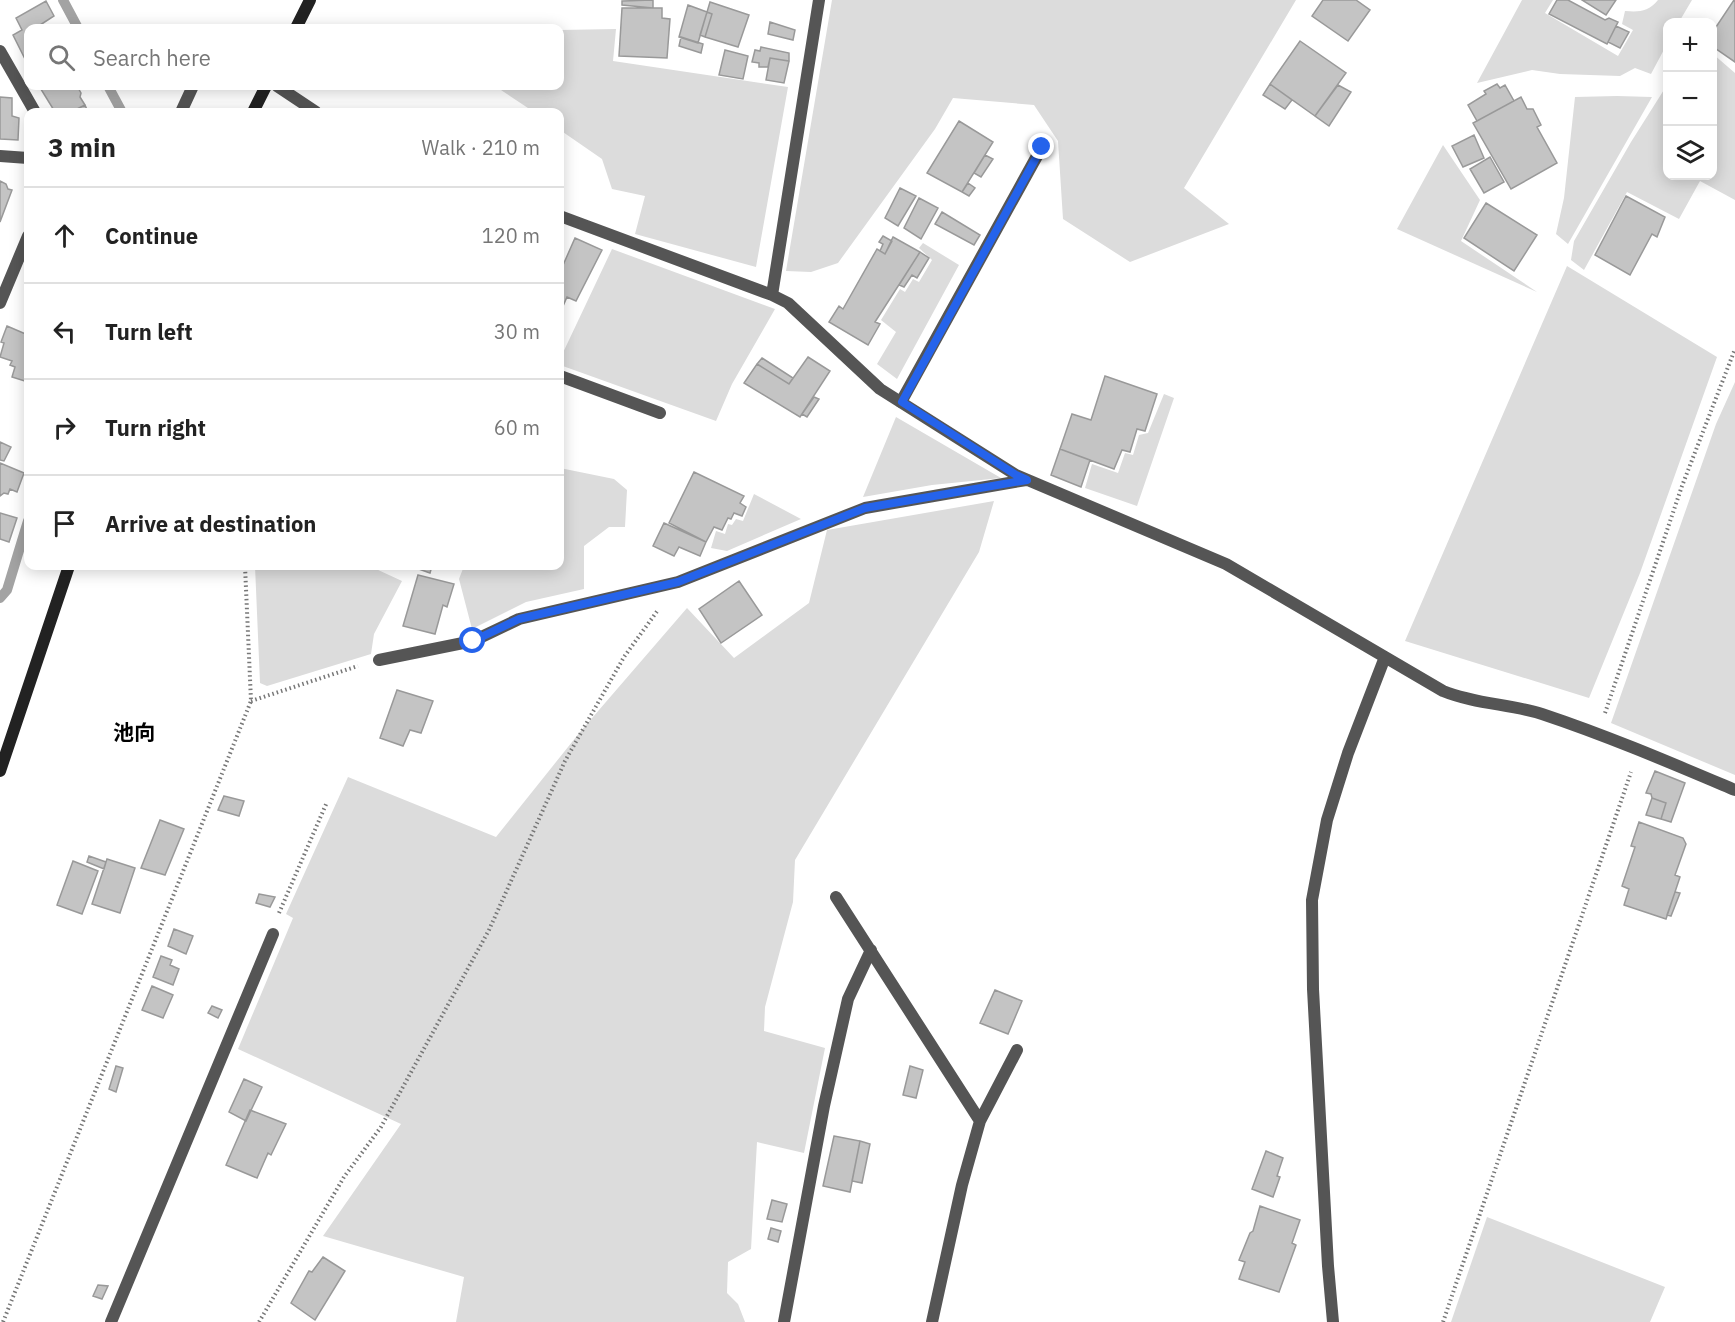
<!DOCTYPE html>
<html lang="en">
<head>
<meta charset="utf-8">
<style>
	body { margin:0; font-family:"IBM Plex Sans","Noto Sans JP",sans-serif; background:#f2f2f2; color:#222 }
	.controls { position:absolute; right:18px; top:18px; display:grid; overflow:hidden; border-radius:12px; box-shadow:0 3px 15px #0003 }
	.controls button { width:54px; height:54px; display:grid; place-items:center; padding:0; border:0; border-bottom:2px solid #e0e0e0; background:#fff; color:#222; font:30px sans-serif }
	.stop { position:absolute; width:18px; height:18px; margin:-14px; border:4px solid #2563eb; border-radius:50%; background:#fff }
	.stop.end { background:#2563eb; border-color:#fff; box-shadow:0 2px 6px #0008 }
	.list { margin:0; padding:0; list-style:none }
	h2 { display:flex; justify-content:space-between; align-items:center; height:78px; margin:0; padding:0 24px; font-size:26px }
	h2 small { font-size:20px; font-weight:400; color:#767676 }
	.list li { display:grid; grid-template-columns:39px 1fr auto; gap:18px; align-items:center; box-sizing:border-box; height:96px; padding:0 24px; border-top:2px solid #e0e0e0 }
	.list b { display:block; font-size:22px; white-space:nowrap }
	.list em { font-size:20px; font-style:normal; color:#767676 }
	.icon { flex:none; width:33px; height:33px; fill:none; stroke:currentColor; stroke-width:2; stroke-linecap:round; stroke-linejoin:round }
	.map { position:relative; flex:none; width:1735px; height:1322px; overflow:hidden }
	.search { position:absolute; background:#fff; box-shadow:0 3px 15px #0003; left:24px; top:24px; width:540px; height:66px; display:flex; align-items:center; gap:15px; box-sizing:border-box; padding:0 21px; border-radius:12px; color:#767676; font-size:22px }
	.panel { position:absolute; background:#fff; box-shadow:0 3px 15px #0003; left:24px; top:108px; width:540px; height:462px; border-radius:12px }
	.map>svg:first-child { display:block }
	.green { fill:#dcdcdc }
	.lines { fill:none; stroke-linecap:round; stroke-linejoin:round }
	.stream { stroke:#a3a3a3; stroke-width:10 }
	.building { fill:#c4c4c4; stroke:#999; stroke-width:1.5 }
	.path { stroke:#777; stroke-width:4; stroke-dasharray:1.5 3; stroke-linecap:butt }
	.lane { stroke:#555; stroke-width:12 }
	.street { stroke:#555; stroke-width:12 }
	.secondary { stroke:#222; stroke-width:12 }
	.route { stroke:#2563eb; stroke-width:8 }
	.labels { text-anchor:middle; stroke-width:6; stroke-linejoin:round; paint-order:stroke }
	.quarter-label { font-size:21px; font-weight:bold; fill:#000; stroke:#fff }
</style>
</head>
<body>
<div class="map">
<svg width="1735" height="1322" viewBox="0 0 1735 1322">
	<rect width="100%" height="100%" fill="#fff"/>
	<path class="green" d="M 832,0 L 1296,0 L 1184,188 L 1229,224 L 1130,262 L 1063,219 L 1058,141 L 1034,105 L 953,98 L 935,129 L 838,263 L 811,272 L 786,271 Z
		M 1522,0 L 1553,0 L 1545,13 L 1618,56 L 1633,30 L 1622,24 L 1625,11 C 1639,12 1648,12 1658,0 L 1692,0 L 1679,22 L 1668,22 L 1667,44 L 1651,74 L 1635,68 L 1620,76 L 1560,74 L 1532,70 L 1477,83 Z
		M 616,29 L 613,61 L 788,87 L 756,267 L 635,234 L 645,196 L 612,189 L 602,159 L 560,130 L 560,112 L 534,112 L 501,90 L 329,86 L 560,86 L 560,30 Z
		M 1713,54 L 1735,73 L 1735,200 L 1700,181 L 1679,219 L 1627,192 L 1584,270 L 1571,260 L 1574,241 L 1631,142 L 1667,85 L 1668,176 L 1712,176 Z
		M 1617,96 L 1652,97 L 1568,244 L 1556,234 L 1564,198 L 1575,97 Z
		M 1443,145 L 1480,200 L 1461,241 L 1537,292 L 1397,229 Z
		M 923,243 L 959,265 L 897,379 L 877,364 L 896,332 L 881,320 L 900,289 L 905,292 L 913,279 L 919,282 L 932,260 L 919,248 Z
		M 612,249 L 775,309 L 732,384 L 716,421 L 560,365 L 560,359 Z
		M 1567,266 L 1717,357 L 1640,573 L 1589,698 L 1405,641 Z
		M 1735,382 L 1735,775 L 1611,723 L 1716,424 Z
		M 1164,394 L 1174,398 L 1137,506 L 1085,488 L 1092,464 L 1118,473 L 1125,453 L 1133,455 L 1139,435 L 1148,433 Z
		M 896,417 L 1001,478 L 932,485 L 863,497 Z
		M 560,468 L 614,479 L 627,490 L 625,527 L 609,527 L 584,546 L 584,589 L 526,602 L 472,629 L 459,579 L 464,566 L 560,566 Z
		M 754,494 L 801,519 L 727,551 L 711,548 L 716,531 L 725,534 L 728,524 L 732,525 L 736,519 L 743,521 Z
		M 994,501 L 979,552 L 795,860 L 793,902 L 765,1007 L 764,1031 L 825,1048 L 804,1153 L 757,1142 L 751,1249 L 728,1262 L 727,1293 L 738,1304 L 745,1322 L 456,1322 L 464,1277 L 323,1236 L 401,1124 L 238,1049 L 293,918 L 286,914 L 348,777 L 496,837 L 580,732 L 687,608 L 734,658 L 809,603 L 827,530 Z
		M 255,566 L 376,566 L 376,569 L 402,581 L 374,634 L 371,654 L 267,686 L 260,683 Z
		M 1487,1217 L 1665,1287 L 1650,1322 L 1451,1322 Z"/>
	<g class="lines">
		<path class="stream" d="M 63,0 L 78,28
			M 108,86 L 122,112
			M 0,598 L 7,590 L 28,521"/>
	</g>
	<path class="building" d="M 653,0 L 653,8 L 622,5 L 622,1 Z
		M 1323,0 L 1356,0 L 1370,10 L 1348,41 L 1312,16 Z
		M 1557,0 L 1568,0 L 1605,20 L 1609,18 L 1618,22 L 1607,44 L 1549,14 Z
		M 1582,0 L 1616,0 L 1606,15 Z
		M 1734,0 L 1735,0 L 1735,62 L 1712,46 L 1712,33 Z
		M 46,1 L 54,16 L 37,27 L 38,28 L 28,28 L 28,65 L 13,35 L 22,30 L 16,18 Z
		M 710,2 L 749,15 L 738,47 L 705,37 L 712,14 L 707,12 Z
		M 688,5 L 707,12 L 698,43 L 679,37 Z
		M 622,8 L 662,8 L 662,18 L 670,19 L 667,58 L 619,56 Z
		M 707,12 L 712,14 L 705,37 L 700,35 Z
		M 770,22 L 795,30 L 793,40 L 768,34 Z
		M 1616,26 L 1629,32 L 1620,48 L 1608,42 Z
		M 681,37 L 703,44 L 701,53 L 679,46 Z
		M 1300,41 L 1346,73 L 1315,116 L 1270,84 Z
		M 761,47 L 789,53 L 789,61 L 770,58 L 768,67 L 759,67 L 759,63 L 752,62 L 755,50 L 760,51 Z
		M 725,50 L 748,56 L 743,79 L 719,75 Z
		M 770,58 L 789,61 L 784,83 L 766,80 Z
		M 1270,84 L 1292,100 L 1285,109 L 1263,95 Z
		M 1497,84 L 1500,88 L 1505,85 L 1514,101 L 1477,121 L 1468,105 L 1486,94 L 1484,91 Z
		M 1338,85 L 1351,92 L 1329,126 L 1315,116 Z
		M 39,86 L 77,86 L 81,93 L 80,97 L 85,105 L 71,112 L 55,112 Z
		M 0,97 L 12,98 L 12,116 L 19,118 L 18,140 L 0,139 Z
		M 1521,97 L 1527,109 L 1533,109 L 1541,125 L 1537,127 L 1557,163 L 1511,189 L 1473,123 Z
		M 85,105 L 88,112 L 71,112 Z
		M 959,121 L 993,142 L 962,192 L 927,173 Z
		M 1474,135 L 1484,158 L 1463,167 L 1452,146 Z
		M 985,155 L 993,159 L 981,177 L 974,173 Z
		M 1490,157 L 1504,182 L 1484,193 L 1470,169 Z
		M 0,181 L 6,184 L 8,189 L 12,190 L 0,222 Z
		M 968,183 L 975,188 L 969,196 L 962,192 Z
		M 900,188 L 916,196 L 898,226 L 885,218 Z
		M 1626,196 L 1665,217 L 1657,237 L 1652,234 L 1630,275 L 1595,255 Z
		M 919,198 L 938,208 L 921,239 L 904,228 Z
		M 1486,203 L 1537,235 L 1514,271 L 1464,238 Z
		M 942,212 L 980,235 L 974,245 L 935,224 Z
		M 883,236 L 892,241 L 885,254 L 880,251 L 883,244 L 879,242 Z
		M 893,237 L 920,252 L 875,322 L 880,324 L 868,345 L 829,322 L 839,306 L 843,309 L 877,249 L 885,254 Z
		M 575,238 L 602,250 L 576,301 L 567,297 L 560,313 L 560,272 Z
		M 920,252 L 929,258 L 917,278 L 912,275 L 904,287 L 899,285 Z
		M 7,326 L 28,335 L 28,382 L 12,377 L 15,367 L 10,365 L 12,361 L 0,357 L 4,343 L 1,342 Z
		M 808,357 L 830,371 L 800,417 L 744,383 L 757,364 L 789,384 Z
		M 762,358 L 793,378 L 789,384 L 757,364 Z
		M 1105,376 L 1157,394 L 1145,431 L 1137,429 L 1130,452 L 1122,450 L 1114,469 L 1060,449 L 1072,414 L 1091,420 Z
		M 814,397 L 819,399 L 807,417 L 802,414 Z
		M 0,442 L 11,447 L 4,461 L 0,460 Z
		M 1060,449 L 1090,460 L 1081,487 L 1051,475 Z
		M 0,463 L 24,473 L 17,492 L 10,489 L 8,494 L 4,493 L 0,496 Z
		M 694,472 L 744,496 L 740,503 L 746,507 L 742,516 L 734,513 L 731,519 L 728,518 L 722,530 L 714,527 L 706,542 L 669,523 Z
		M 0,513 L 17,518 L 9,542 L 0,539 Z
		M 664,523 L 706,542 L 700,556 L 679,547 L 674,556 L 653,546 Z
		M 417,566 L 432,566 L 430,573 L 416,568 Z
		M 418,575 L 454,584 L 447,607 L 443,605 L 435,634 L 403,626 Z
		M 739,581 L 762,615 L 721,643 L 699,609 Z
		M 397,690 L 433,701 L 421,733 L 410,730 L 403,746 L 380,738 Z
		M 1655,771 L 1685,783 L 1671,822 L 1661,819 L 1666,803 L 1652,798 L 1651,794 L 1646,793 Z
		M 224,796 L 244,801 L 239,816 L 218,810 Z
		M 1652,798 L 1666,803 L 1661,819 L 1646,815 Z
		M 160,820 L 184,829 L 165,875 L 141,868 Z
		M 1639,822 L 1683,838 L 1686,844 L 1675,875 L 1680,877 L 1666,919 L 1624,905 L 1629,889 L 1622,886 L 1635,847 L 1631,846 Z
		M 89,856 L 106,862 L 104,869 L 87,862 Z
		M 107,859 L 135,868 L 120,913 L 92,904 Z
		M 73,861 L 98,871 L 82,914 L 57,905 Z
		M 1675,892 L 1680,893 L 1671,916 L 1667,915 Z
		M 259,894 L 275,897 L 270,907 L 256,903 Z
		M 174,929 L 193,936 L 186,954 L 168,946 Z
		M 161,956 L 172,960 L 170,965 L 179,969 L 173,985 L 153,977 Z
		M 152,986 L 173,995 L 163,1018 L 142,1010 Z
		M 995,990 L 1022,1001 L 1008,1034 L 980,1023 Z
		M 212,1006 L 222,1010 L 218,1018 L 208,1013 Z
		M 116,1066 L 123,1068 L 116,1092 L 109,1089 Z
		M 910,1066 L 923,1070 L 916,1098 L 903,1095 Z
		M 244,1079 L 262,1087 L 246,1121 L 229,1112 Z
		M 250,1110 L 286,1124 L 271,1155 L 268,1153 L 257,1178 L 226,1165 Z
		M 834,1136 L 860,1141 L 850,1192 L 823,1186 Z
		M 860,1141 L 870,1144 L 862,1183 L 852,1181 Z
		M 1266,1151 L 1283,1158 L 1277,1176 L 1280,1177 L 1273,1197 L 1252,1189 Z
		M 772,1200 L 787,1204 L 782,1222 L 767,1219 Z
		M 1260,1206 L 1300,1220 L 1292,1243 L 1296,1245 L 1279,1292 L 1239,1279 L 1245,1262 L 1239,1260 L 1250,1233 L 1253,1231 Z
		M 771,1228 L 781,1231 L 778,1242 L 768,1239 Z
		M 323,1257 L 345,1271 L 315,1320 L 291,1303 L 309,1271 L 312,1272 Z
		M 98,1285 L 108,1286 L 102,1299 L 93,1296 Z"/>
	<g class="lines">
		<path class="path" d="M 251,701 L 358,666
			M 1605,713 L 1682,486 L 1735,349
			M 279,913 L 327,802
			M 3,1322 L 251,701 L 245,566
			M 259,1322 L 344,1177 L 381,1127 L 489,930 L 565,761 L 624,657 L 658,610
			M 1443,1322 L 1631,772"/>
		<path class="lane" d="M 901,402 L 1042,147"/>
		<path class="street" d="M 0,51 L 35,112
			M 277,86 L 316,112
			M 181,112 L 193,86
			M 0,156 L 28,158
			M 560,216 L 772,295 L 788,303 L 880,389 L 1016,475 L 1226,564 L 1443,691 C 1475,704 1510,704 1542,714 C 1608,736 1671,763 1735,790
			M 772,295 L 819,0
			M 0,303 L 28,236
			M 560,376 L 660,413
			M 379,660 L 473,641 L 519,619 L 678,582 L 865,508 L 1026,480
			M 836,897 L 980,1121
			M 111,1322 L 273,934
			M 784,1322 L 824,1106 L 848,999 L 871,950
			M 932,1322 L 962,1185 L 980,1121 L 1017,1050
			M 1333,1322 L 1328,1266 L 1313,989 L 1312,900 L 1327,820 L 1348,753 L 1385,657"/>
		<path class="secondary" d="M 296,28 L 310,0
			M 253,112 L 266,86
			M 0,771 L 69,566"/>
	</g>
	<g class="lines">
		<path class="route" d="M 473,641 L 519,619 L 678,582 L 865,508 L 1027,480 L 1016,475 L 902,402 L 1042,147"/>
	</g>
	<g class="labels">
		<g class="quarter-label">
			<text x="134" y="740">池向</text>
		</g>
	</g>
</svg>
<div class="controls">
<button>+</button>
<button>−</button>
<button><svg class="icon" aria-label="layers" viewBox="0 0 24 24"><path d="M12 4l9 5-9 5-9-5zM3 14l9 5 9-5"/></svg></button>
</div>
<div class="stop" style="left:473px;top:641px"></div>
<div class="stop end" style="left:1042px;top:147px"></div>
<div class="search"><svg class="icon" aria-label="search" viewBox="0 0 24 24"><circle cx="10" cy="10" r="6"/><path d="M15 15l6 6"/></svg>Search here</div>
<section class="panel">
<h2>3 min<small>Walk · 210 m</small></h2>
<ul class="list">
<li><svg class="icon" aria-label="ahead" viewBox="0 0 24 24"><path d="M12 20V5M6 11l6-6 6 6"/></svg><div><b>Continue</b></div><em>120 m</em></li>
<li><svg class="icon" aria-label="left" viewBox="0 0 24 24"><path d="M17 20v-9H6M10 6l-5 5 5 5"/></svg><div><b>Turn left</b></div><em>30 m</em></li>
<li><svg class="icon" aria-label="right" viewBox="0 0 24 24"><path d="M7 20v-9h11M14 6l5 5-5 5"/></svg><div><b>Turn right</b></div><em>60 m</em></li>
<li><svg class="icon" aria-label="arrive" viewBox="0 0 24 24"><path d="M6 21V4h12l-3 4 3 4H6"/></svg><div><b>Arrive at destination</b></div></li>
</ul>
</section>
</div>
</body>
</html>
